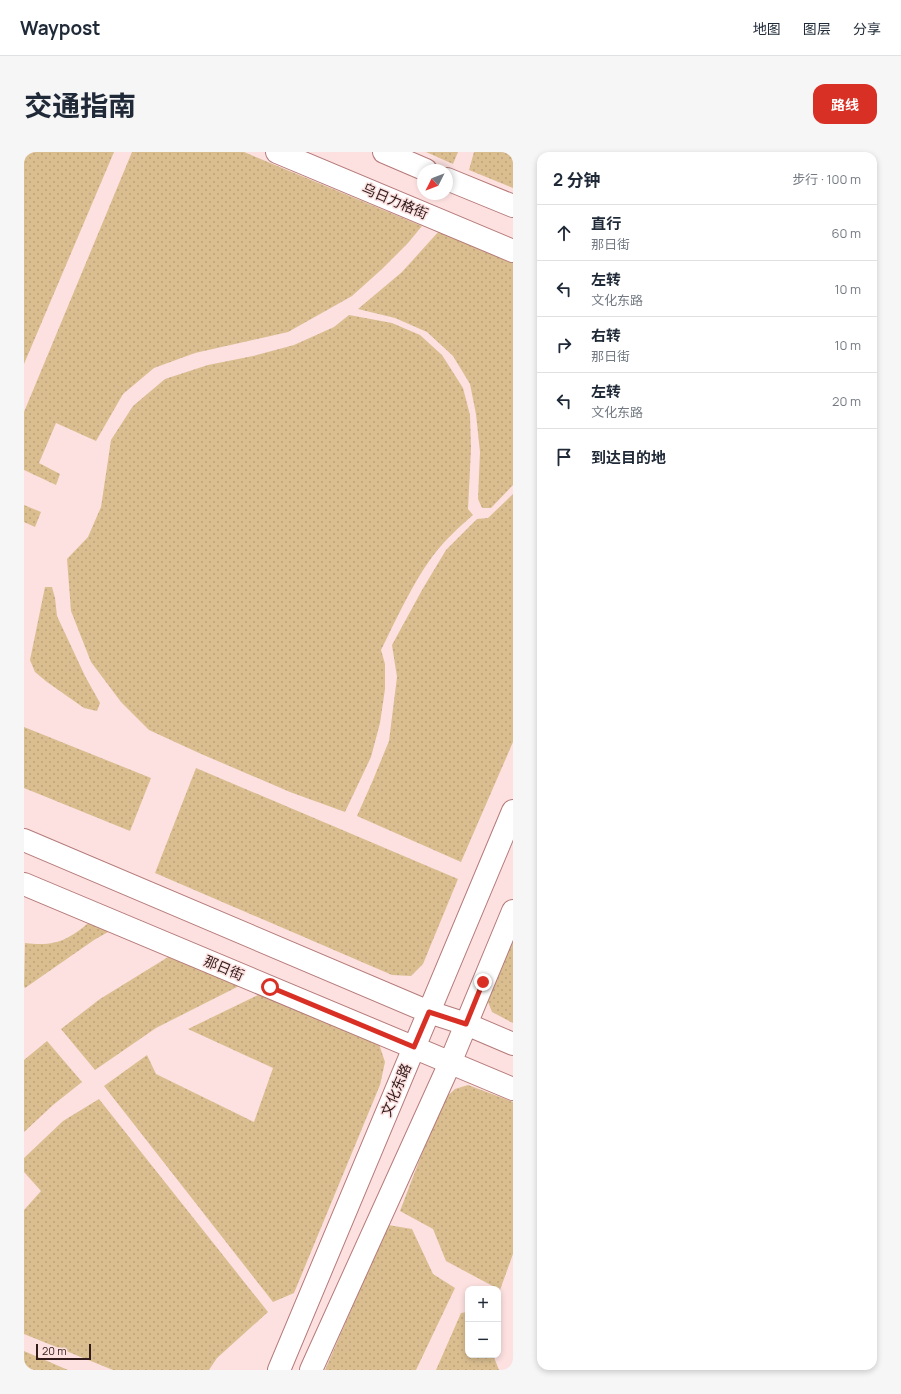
<!DOCTYPE html>
<html lang="zh">
<head>
<meta charset="utf-8">
<style>
	body { margin:0; font-family:Manrope,"Noto Sans SC",sans-serif; background:#f6f6f7; color:#1f2937 }
	.controls { position:absolute; right:12px; bottom:12px; display:grid; overflow:hidden; border-radius:8px; box-shadow:0 2px 6px #0003 }
	.controls button { width:36px; height:36px; display:grid; place-items:center; padding:0; border:0; border-bottom:1px solid #e0e1e3; background:#fff; color:#1f2937; font:20px sans-serif }
	.compass { position:absolute; left:393px; top:12px; width:36px; height:36px; border-radius:50%; background:#fff; box-shadow:0 2px 6px #0003; rotate:228deg }
	.scale { position:absolute; left:12px; bottom:10px; width:55px; box-sizing:border-box; padding-left:4px; border:2px solid #321b1b; border-top:0; font-size:11px; line-height:14px; white-space:nowrap; color:#321b1b; -webkit-text-stroke:3px #fce1e0; paint-order:stroke }
	.stop { position:absolute; width:12px; height:12px; margin:-9px; border:3px solid #d93025; border-radius:50%; background:#fff }
	.stop.end { background:#d93025; border-color:#fff; box-shadow:0 1px 4px #0008 }
	.list { margin:0; padding:0; list-style:none }
	h2 { display:flex; justify-content:space-between; align-items:center; height:52px; margin:0; padding:0 16px; font-size:17px }
	h2 small { font-size:13px; font-weight:400; color:#747a83 }
	.list li { display:grid; grid-template-columns:26px 1fr auto; gap:12px; align-items:center; box-sizing:border-box; height:56px; padding:0 16px; border-top:1px solid #e0e1e3 }
	.list b { display:block; font-size:15px; white-space:nowrap }
	.list p { margin:0; font-size:13px; white-space:nowrap; color:#747a83 }
	.list em { font-size:13px; font-style:normal; color:#747a83 }
	.icon { flex:none; width:22px; height:22px; fill:none; stroke:currentColor; stroke-width:2; stroke-linecap:round; stroke-linejoin:round }
	.map { position:relative; flex:none; width:489px; height:1218px; overflow:hidden; border-radius:12px }
	header { display:flex; align-items:center; gap:24px; box-sizing:border-box; height:56px; padding:0 20px; background:#fff; border-bottom:1px solid #e0e1e3 }
	header strong { font-size:19px }
	nav { display:flex; gap:22px; margin-inline-start:auto; font-size:14px }
	.intro { display:flex; align-items:center; justify-content:space-between; box-sizing:border-box; height:96px; padding:0 24px }
	h1 { margin:0; font-size:28px }
	.button { padding:10px 18px; border-radius:12px; background:#d93025; color:#fff; font-size:14px; font-weight:700 }
	main { display:flex; gap:24px; padding:0 24px }
	aside { flex:1; background:#fff; border-radius:12px; box-shadow:0 2px 6px #0003 }
	.map>svg:first-child { display:block }
	.grass { fill:url(#grass-dots) }
	.lines { fill:none; stroke-linecap:round; stroke-linejoin:round }
	.minor-casing { stroke:#b57a79; stroke-width:24 }
	.minor { stroke:#fff; stroke-width:22 }
	.route { stroke:#d93025; stroke-width:5 }
	.labels { text-anchor:middle; stroke-width:3; stroke-linejoin:round; paint-order:stroke }
	.street-label { font-size:14px; fill:#321b1b; stroke:#fce1e0 }
</style>
</head>
<body>
<header>
<strong>Waypost</strong>
<nav><a>地图</a><a>图层</a><a>分享</a></nav>
</header>
<div class="intro"><h1>交通指南</h1><a class="button">路线</a></div>
<main>
<div class="map">
<svg width="489" height="1218" viewBox="0 0 489 1218">
	<defs>
		<pattern id="grass-dots" width="8" height="8" patternUnits="userSpaceOnUse"><rect width="8" height="8" fill="#dabe90"/><path d="M2 2h.1M6 6h.1" fill="none" stroke="#bca37c" stroke-width="1.8" stroke-linecap="round"/></pattern>
	</defs>
	<rect width="100%" height="100%" fill="#fce1e0"/>
	<path class="grass" d="M 0,0 L 90,0 L 0,212 Z
		M 108,0 L 220,0 L 398,74 L 384,91 L 358,117 L 328,144 L 264,180 L 171,201 L 130,216 L 99,242 L 72,289 L 32,271 L 15,311 L 36,322 L 32,333 L 0,318 L 0,260 Z
		M 402,0 L 434,0 L 429,12 Z
		M 450,0 L 489,0 L 489,36 L 445,18 Z
		M 416,78 L 489,109 L 489,333 L 467,356 L 458,356 L 454,347 L 456,300 L 452,262 L 446,232 L 429,204 L 403,180 L 371,166 L 334,157 L 378,120 Z
		M 325,163 L 368,171 L 396,183 L 418,203 L 439,236 L 446,263 L 447,296 L 444,357 L 449,363 C 434,376 420,389 408,405 C 388,432 372,468 357,498 L 361,512 L 361,537 L 356,571 L 347,605 L 321,660 L 266,640 L 175,601 L 125,578 L 97,550 L 67,510 L 47,459 L 43,407 L 64,385 L 77,355 L 87,288 L 109,254 L 141,227 L 184,213 L 229,204 L 270,193 L 310,175 Z
		M 489,342 L 489,590 L 437,710 L 333,664 L 349,628 L 365,589 L 373,525 L 368,493 L 398,438 L 422,398 L 453,367 L 464,366 Z
		M 0,353 L 17,360 L 11,375 L 0,370 Z
		M 21,435 L 28,435 L 31,446 L 33,464 L 61,524 L 76,551 L 73,559 L 60,556 L 23,530 L 11,520 L 6,508 Z
		M 0,575 L 127,626 L 106,679 L 0,636 Z
		M 172,616 L 434,727 L 399,812 L 387,824 L 368,823 L 131,721 Z
		M 69,767 L 91,776 L 70,788 L 1,836 L 0,834 L 1,791 C 32,795 45,788 69,767 Z
		M 489,774 L 489,871 L 468,860 L 460,840 Z
		M 149,802 L 219,832 L 132,876 L 71,918 L 37,877 L 76,847 Z
		M 236,842 L 355,892 L 361,910 L 356,933 L 270,1141 L 249,1150 L 80,934 L 123,903 L 132,922 L 230,970 L 249,916 L 164,877 Z
		M 23,889 L 58,930 L 29,953 L 0,980 L 0,908 Z
		M 444,933 L 489,950 L 489,1102 L 476,1138 L 422,1109 L 409,1077 L 376,1059 L 418,949 L 431,937 Z
		M 75,947 L 244,1160 L 193,1206 L 185,1218 L 89,1218 L 0,1182 L 0,1058 L 17,1039 L 0,1020 L 0,1006 L 39,969 Z
		M 364,1073 L 388,1077 L 409,1122 L 431,1136 L 392,1218 L 301,1218 Z
		M 444,1160 L 444,1203 L 469,1203 L 475,1218 L 412,1218 L 437,1161 Z
		M 0,1199 L 44,1218 L 0,1218 Z"/>
	<g class="lines">
		<defs>
			<path id="minor" d="M 253,0 L 489,99
				M 360,0 L 402,18
				M 423,27 L 489,54
				M 0,688 L 405,860 L 442,872 L 489,892
				M 0,732 L 489,937
				M 255,1218 L 489,659
				M 287,1218 L 426,911 L 489,759"/>
		</defs>
		<use href="#minor" class="minor-casing"/>
		<use href="#minor" class="minor"/>
	</g>
	<g class="lines">
		<path class="route" d="M 246,835 L 390,895 L 405,860 L 442,872 L 459,830"/>
	</g>
	<g class="labels">
		<g class="street-label">
			<text transform="translate(371 49) rotate(23)" y="5">乌日力格街</text>
			<text transform="translate(200 816) rotate(23)" y="5">那日街</text>
			<text transform="translate(372 938) rotate(-67)" y="5">文化东路</text>
		</g>
	</g>
</svg>
<div class="controls">
<button>+</button>
<button>−</button>
</div>
<svg class="compass" viewBox="-18 -18 36 36"><path d="M0-13l5 13h-10z" fill="#e53935"/><path d="M0 13l5-13h-10z" fill="#747a83"/></svg>
<div class="scale">20 m</div>
<div class="stop" style="left:246px;top:835px"></div>
<div class="stop end" style="left:459px;top:830px"></div>
</div>
<aside>
<h2>2 分钟<small>步行 · 100 m</small></h2>
<ul class="list">
<li><svg class="icon" aria-label="ahead" viewBox="0 0 24 24"><path d="M12 20V5M6 11l6-6 6 6"/></svg><div><b>直行</b><p>那日街</p></div><em>60 m</em></li>
<li><svg class="icon" aria-label="left" viewBox="0 0 24 24"><path d="M17 20v-9H6M10 6l-5 5 5 5"/></svg><div><b>左转</b><p>文化东路</p></div><em>10 m</em></li>
<li><svg class="icon" aria-label="right" viewBox="0 0 24 24"><path d="M7 20v-9h11M14 6l5 5-5 5"/></svg><div><b>右转</b><p>那日街</p></div><em>10 m</em></li>
<li><svg class="icon" aria-label="left" viewBox="0 0 24 24"><path d="M17 20v-9H6M10 6l-5 5 5 5"/></svg><div><b>左转</b><p>文化东路</p></div><em>20 m</em></li>
<li><svg class="icon" aria-label="arrive" viewBox="0 0 24 24"><path d="M6 21V4h12l-3 4 3 4H6"/></svg><div><b>到达目的地</b></div></li>
</ul>
</aside>
</main>
</body>
</html>
